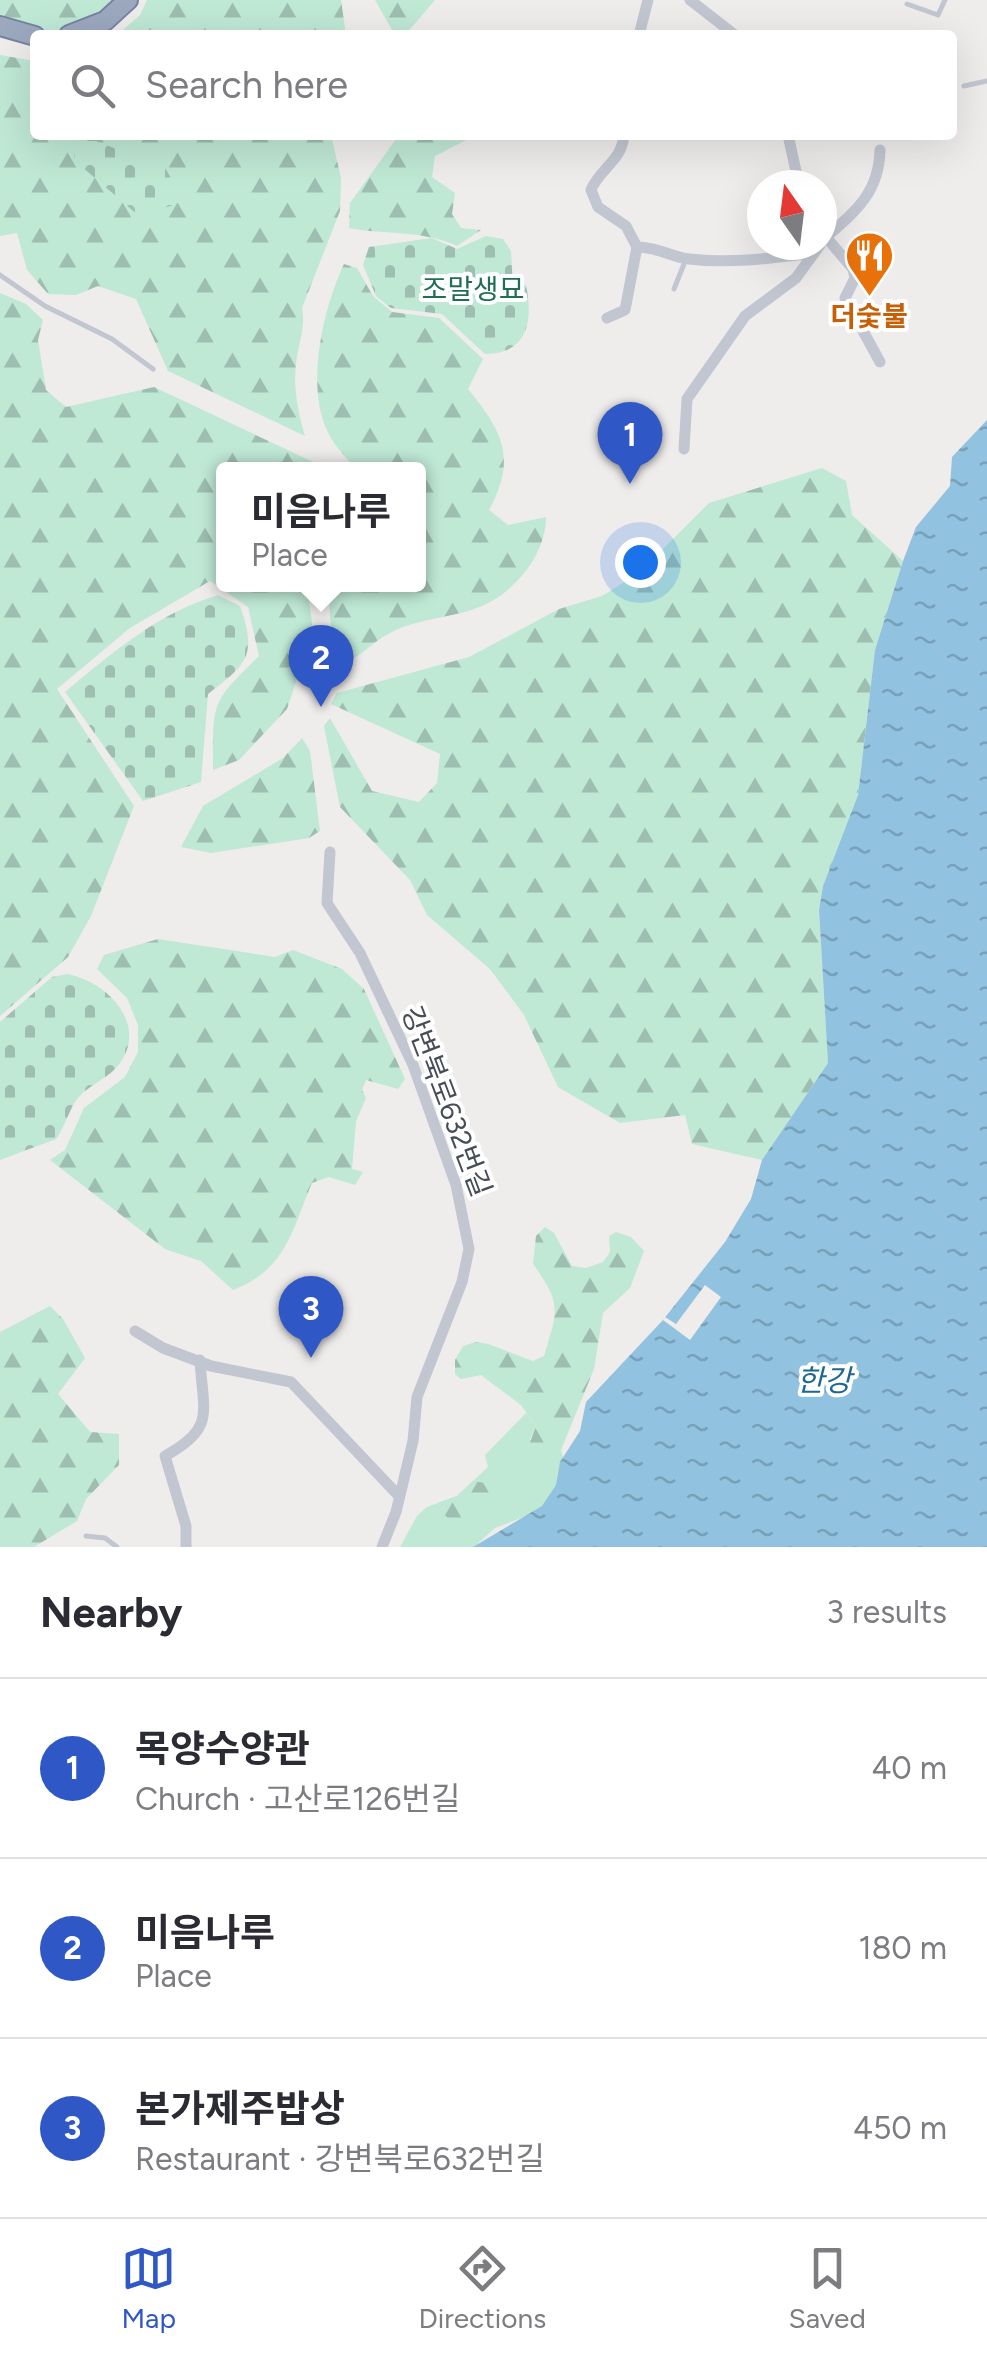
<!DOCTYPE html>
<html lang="en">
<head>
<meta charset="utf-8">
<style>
	body { margin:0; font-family:Figtree,"Noto Sans KR",sans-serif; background:#f7f7f7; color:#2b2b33 }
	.compass { position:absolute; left:747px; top:170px; width:90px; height:90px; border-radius:50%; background:#fff; box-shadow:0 10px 40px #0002; rotate:346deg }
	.you { position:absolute; left:640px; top:562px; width:35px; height:35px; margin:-25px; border:8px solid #fff; border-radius:50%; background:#1a73e8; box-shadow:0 0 0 15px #1a73e833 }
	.badge { display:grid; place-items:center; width:65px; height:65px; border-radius:50%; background:#2f58c6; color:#fff; font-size:32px; font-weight:700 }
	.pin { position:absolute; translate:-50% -82px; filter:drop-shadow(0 2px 5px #0008) }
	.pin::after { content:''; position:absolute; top:52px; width:35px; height:30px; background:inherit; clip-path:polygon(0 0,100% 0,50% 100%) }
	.popup { position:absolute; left:216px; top:462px; width:210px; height:130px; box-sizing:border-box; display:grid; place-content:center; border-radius:10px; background:#fff; filter:drop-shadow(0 2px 8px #0005); font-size:32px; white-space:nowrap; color:#7c7c81 }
	.popup b { font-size:38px; color:#2b2b33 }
	.popup::after { content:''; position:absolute; left:50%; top:100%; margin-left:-20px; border:20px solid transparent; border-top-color:#fff }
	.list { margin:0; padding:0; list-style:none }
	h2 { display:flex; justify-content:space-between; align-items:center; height:130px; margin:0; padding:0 40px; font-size:42px }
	h2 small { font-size:32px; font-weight:400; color:#7c7c81 }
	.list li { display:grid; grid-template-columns:65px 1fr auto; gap:30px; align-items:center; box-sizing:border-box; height:180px; padding:0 40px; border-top:2px solid #e1e1e2 }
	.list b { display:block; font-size:38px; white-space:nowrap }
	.list p { margin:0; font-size:32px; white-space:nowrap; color:#7c7c81 }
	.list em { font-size:32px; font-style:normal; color:#7c7c81 }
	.icon { flex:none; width:55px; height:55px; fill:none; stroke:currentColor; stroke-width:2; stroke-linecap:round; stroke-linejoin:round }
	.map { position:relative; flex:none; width:987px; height:1547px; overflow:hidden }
	.search { position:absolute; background:#fff; box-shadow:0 10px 40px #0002; left:30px; right:30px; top:30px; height:110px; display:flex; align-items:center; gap:25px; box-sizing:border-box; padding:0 35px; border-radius:10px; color:#7c7c81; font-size:38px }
	.sheet { height:670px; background:#fff }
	nav { display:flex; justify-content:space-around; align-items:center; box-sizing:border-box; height:140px; border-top:2px solid #e1e1e2; background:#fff; font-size:28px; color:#7c7c81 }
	nav a { display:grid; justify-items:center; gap:5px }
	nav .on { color:#2f58c6 }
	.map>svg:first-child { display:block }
	.green { fill:#bfe8d5 }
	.forest { fill:url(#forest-firs) }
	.cemetery { fill:url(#cemetery-stones) }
	.water { fill:url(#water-ripples) }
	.pier { fill:#efecec }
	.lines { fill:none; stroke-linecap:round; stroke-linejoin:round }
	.trunk-casing { stroke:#7583a1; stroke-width:22 }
	.service { stroke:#c1c6d0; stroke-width:5 }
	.minor { stroke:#c1c6d0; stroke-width:11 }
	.trunk { stroke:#9ca8be; stroke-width:18 }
	.labels { text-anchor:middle; stroke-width:8; stroke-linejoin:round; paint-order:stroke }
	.park-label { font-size:28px; fill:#226e54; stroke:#fff }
	.food-label { font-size:28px; font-weight:bold; fill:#c56008; stroke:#fff }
	.street-label { font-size:28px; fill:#474d57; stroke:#fff }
	.water-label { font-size:30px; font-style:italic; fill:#1d6793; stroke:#fff }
</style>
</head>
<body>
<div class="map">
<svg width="987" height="1547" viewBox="0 0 987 1547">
	<defs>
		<pattern id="forest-firs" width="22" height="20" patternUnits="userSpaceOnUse" patternTransform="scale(2.5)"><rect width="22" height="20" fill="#bfe8d5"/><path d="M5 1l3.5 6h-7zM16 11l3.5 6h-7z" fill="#9dbeb0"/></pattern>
		<pattern id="cemetery-stones" width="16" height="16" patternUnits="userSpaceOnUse" patternTransform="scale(2.5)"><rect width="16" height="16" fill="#bfe8d5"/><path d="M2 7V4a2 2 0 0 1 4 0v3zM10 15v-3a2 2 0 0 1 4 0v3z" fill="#9dbeb0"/></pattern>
		<pattern id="water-ripples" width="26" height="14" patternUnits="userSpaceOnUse" patternTransform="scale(2.5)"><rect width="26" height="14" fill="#91c2df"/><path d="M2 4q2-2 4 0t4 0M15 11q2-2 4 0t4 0" fill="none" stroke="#78a0b8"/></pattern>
	</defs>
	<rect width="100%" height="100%" fill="#efecec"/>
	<path class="green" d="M 526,1413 L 536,1426 L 530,1439 L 541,1460 L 561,1450 L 569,1476 L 547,1508 L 495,1528 L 474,1547 L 400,1547 L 417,1516 L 427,1507 L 457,1496 L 488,1467 L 485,1455 Z"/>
	<path class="forest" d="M 0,0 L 114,0 C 89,33 34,45 0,20 Z
		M 147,0 L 341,0 L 346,35 L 117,35 L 140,15 Z
		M 375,0 L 435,0 L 405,35 L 395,35 Z
		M 0,55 L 35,61 L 35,135 L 331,135 L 341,178 L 340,211 L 302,308 C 306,328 298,344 296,364 C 293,387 298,413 305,436 L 168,371 L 136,299 L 98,286 L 76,295 L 48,294 L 27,270 L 17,233 L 0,236 Z
		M 399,135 L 476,135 L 435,156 L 432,177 L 455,193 L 452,214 L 461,228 L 481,230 L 457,246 C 424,230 386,235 349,228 L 350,203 Z
		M 344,264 L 357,268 L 373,296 L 392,312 L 439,318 L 483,359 L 468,389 C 503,432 517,458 489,510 L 508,525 L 546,517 C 546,554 516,591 482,606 C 454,618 419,618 392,632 C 361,648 366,659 325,668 L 331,628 L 328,585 L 418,584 L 418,470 L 354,469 C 348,458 337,449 331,438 C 303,392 323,308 344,264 Z
		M 0,293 L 26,304 L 43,320 L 38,340 L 46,390 L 66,407 L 154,387 L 328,469 L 224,470 L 224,584 L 307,585 L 313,631 L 287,709 L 239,760 L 213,770 C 213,700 211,703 259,656 L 248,607 L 210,581 L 130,628 L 57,689 L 134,806 L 91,916 L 68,957 L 0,1016 Z
		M 822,468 L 846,481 L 852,515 L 903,561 L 875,650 L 858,795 L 823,886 L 819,910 L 828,1063 L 762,1160 L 692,1144 L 685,1115 L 620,1123 L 558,1087 L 524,1015 L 490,969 L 427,915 L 410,880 L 340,807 L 324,726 L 330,718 L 372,791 L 419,802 L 437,783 L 440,754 L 331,704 L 337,693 L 469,657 L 559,609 L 602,596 L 639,573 L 709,503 Z
		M 302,738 L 310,751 L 320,831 L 309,838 L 211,853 L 181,847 L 203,806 L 283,758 Z
		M 158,939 L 275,957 L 293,950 L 342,969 L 364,989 L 405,1079 L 398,1089 L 366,1080 L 362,1090 L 366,1098 L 356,1121 L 352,1169 L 363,1172 L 355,1185 L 329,1177 L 312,1183 C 292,1230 286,1270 233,1290 L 201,1261 L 165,1249 L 50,1160 L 65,1150 L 84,1108 L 125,1077 L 138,1052 L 138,1025 L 127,998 L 97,969 L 104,955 Z
		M 545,1227 L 554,1233 L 572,1266 L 586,1268 L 603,1262 L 610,1252 L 609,1236 L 616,1232 L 631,1237 L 644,1251 L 630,1288 L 603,1313 L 594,1369 L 561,1450 L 541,1461 L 525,1456 L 536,1426 L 521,1405 L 481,1375 L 461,1379 L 455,1374 L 455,1360 L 463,1346 L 476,1342 L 488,1344 L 533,1361 L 544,1356 C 558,1310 562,1304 533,1264 L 536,1236 Z
		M 50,1306 L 63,1319 L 85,1358 L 58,1394 L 90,1432 L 119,1434 L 119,1465 L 86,1499 L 77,1521 L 34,1547 L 0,1547 L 0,1332 Z
		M 473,1481 L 490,1484 L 496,1497 L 493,1508 L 455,1524 L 440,1511 L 438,1503 L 457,1496 Z"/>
	<path class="cemetery" d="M 81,141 L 96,141 L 165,168 L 178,190 L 174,205 L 138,215 L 74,160 L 76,144 Z
		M 486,236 L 503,239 L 511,251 L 513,287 L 526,285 C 533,319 529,354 485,354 L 442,314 L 391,308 L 376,296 L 363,265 L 369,247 L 432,238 L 457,249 Z
		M 218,595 L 240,606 C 258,657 246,664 208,694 L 201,782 L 143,801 L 65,692 C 112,653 158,613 218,595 Z
		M 67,974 C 110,982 152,1029 115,1069 C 104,1080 88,1086 78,1098 C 69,1109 65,1127 56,1139 L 0,1160 L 0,1022 L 52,977 Z"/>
	<path class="water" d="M 987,420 L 987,1547 L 473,1547 L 542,1506 L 556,1485 L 560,1462 L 580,1431 L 586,1402 L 663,1320 L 725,1242 L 751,1199 L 762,1160 L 828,1063 L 819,910 L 823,886 L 858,795 L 875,650 L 903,561 L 916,527 L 950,486 L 952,457 Z"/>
	<path class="pier" d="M 705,1285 L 721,1297 L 690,1340 L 663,1320 L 665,1317 L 676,1324 Z"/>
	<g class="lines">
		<defs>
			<path id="trunk" d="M 0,26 L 35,36
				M 69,35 L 105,21 L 128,0"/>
		</defs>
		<use href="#trunk" class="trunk-casing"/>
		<path class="service" d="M 907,4 L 938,15 L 945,0
			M 964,86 L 987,81
			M 0,275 L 45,306 L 112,339 L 153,369
			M 674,289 L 686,259
			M 86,1536 L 105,1538 L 117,1547"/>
		<path class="minor" d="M 690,0 L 735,35
			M 639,35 L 648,0
			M 624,135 C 622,161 600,168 591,190 L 598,207 L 626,226 L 637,247 C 659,247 671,257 689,259 C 731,264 773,258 814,253
			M 788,135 L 799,185
			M 607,318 L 625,310 L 637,247
			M 880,362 L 845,298 L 855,278 L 853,269 L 826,237 C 857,210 879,192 880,150
			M 684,449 L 687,399 L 745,316 L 796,278 L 820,245
			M 330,852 L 327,903 L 360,953 L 413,1065 L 456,1185 L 469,1249 L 462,1282 L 417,1397 L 413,1441 L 396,1512 L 382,1547
			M 135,1331 L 163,1348 L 211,1366 L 291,1382 L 397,1494
			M 186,1547 L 186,1526 L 165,1456 C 216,1428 203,1413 200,1360"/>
		<use href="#trunk" class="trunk"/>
	</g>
	<defs>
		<symbol id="restaurant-pin" viewBox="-11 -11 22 30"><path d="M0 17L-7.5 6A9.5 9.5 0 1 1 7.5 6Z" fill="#e8710a" stroke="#fff"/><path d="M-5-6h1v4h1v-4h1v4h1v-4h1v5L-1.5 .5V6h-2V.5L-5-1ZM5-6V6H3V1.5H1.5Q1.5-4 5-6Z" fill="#fff"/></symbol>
	</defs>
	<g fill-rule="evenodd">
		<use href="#restaurant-pin" x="842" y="228" width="55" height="75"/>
	</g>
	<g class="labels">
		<g class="park-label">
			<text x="473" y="299">조말생묘</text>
		</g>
		<g class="food-label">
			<text x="869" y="326">더숯불</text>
		</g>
		<g class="street-label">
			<text transform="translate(447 1101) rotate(69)" y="10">강변북로632번길</text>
		</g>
		<g class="water-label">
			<text x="824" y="1391">한강</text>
		</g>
	</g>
</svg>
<svg class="compass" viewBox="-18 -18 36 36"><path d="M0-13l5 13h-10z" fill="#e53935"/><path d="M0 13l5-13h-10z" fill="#7c7c81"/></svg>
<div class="you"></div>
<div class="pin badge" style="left:630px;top:484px">1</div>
<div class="pin badge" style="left:321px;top:707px">2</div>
<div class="popup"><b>미음나루</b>Place</div>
<div class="pin badge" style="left:311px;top:1358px">3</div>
<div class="search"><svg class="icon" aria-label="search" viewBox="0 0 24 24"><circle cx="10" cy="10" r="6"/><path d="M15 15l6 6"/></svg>Search here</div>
</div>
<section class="sheet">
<h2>Nearby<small>3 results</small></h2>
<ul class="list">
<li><span class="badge">1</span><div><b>목양수양관</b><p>Church · 고산로126번길</p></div><em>40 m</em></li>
<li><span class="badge">2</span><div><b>미음나루</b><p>Place</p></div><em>180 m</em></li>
<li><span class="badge">3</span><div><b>본가제주밥상</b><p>Restaurant · 강변북로632번길</p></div><em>450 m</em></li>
</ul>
</section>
<nav>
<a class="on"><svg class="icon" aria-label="map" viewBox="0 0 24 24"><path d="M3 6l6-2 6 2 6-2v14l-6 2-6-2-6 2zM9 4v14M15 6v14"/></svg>Map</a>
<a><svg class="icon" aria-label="directions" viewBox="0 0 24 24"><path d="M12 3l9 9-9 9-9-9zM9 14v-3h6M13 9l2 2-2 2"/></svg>Directions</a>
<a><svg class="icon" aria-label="saved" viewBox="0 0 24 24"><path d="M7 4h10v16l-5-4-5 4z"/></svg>Saved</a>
</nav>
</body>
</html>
